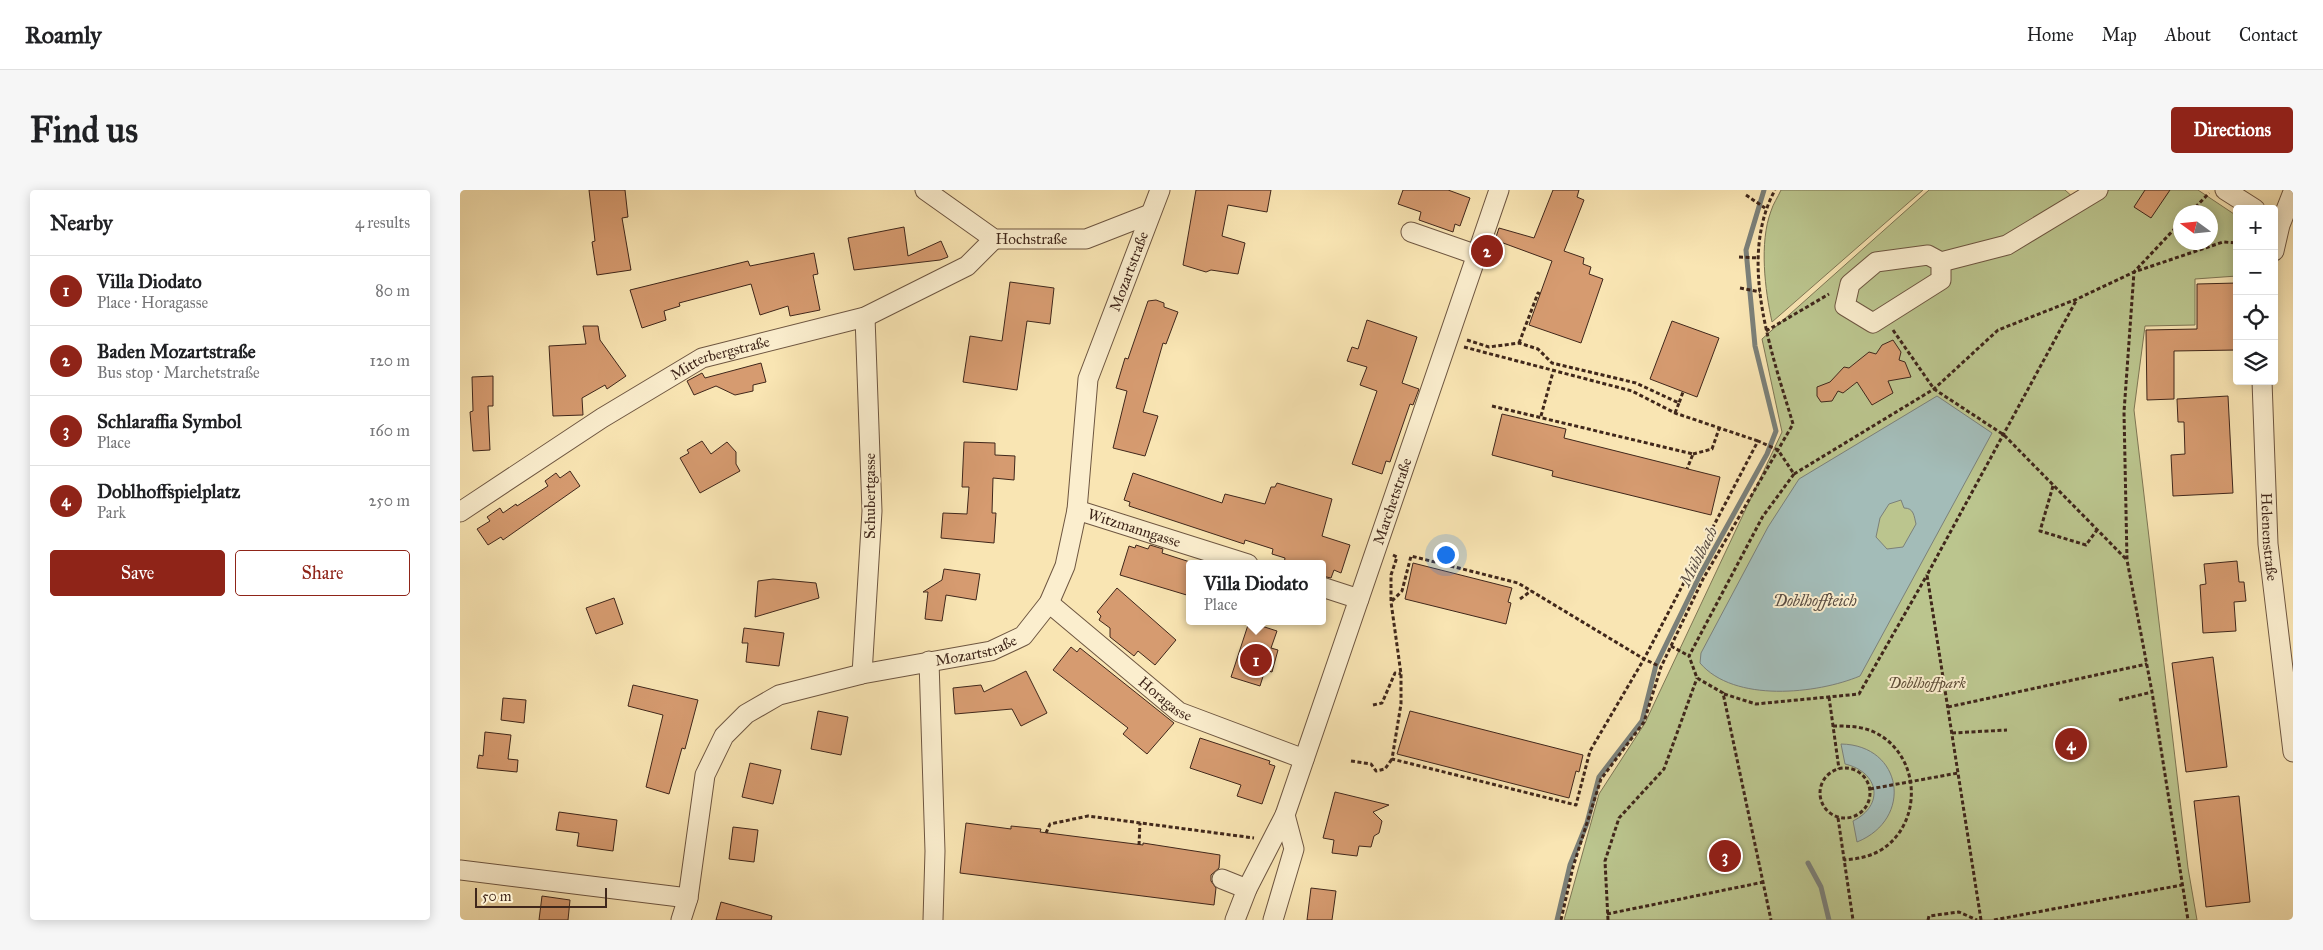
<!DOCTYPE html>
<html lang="en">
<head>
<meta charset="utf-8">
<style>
	body { margin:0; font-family:"IM FELL Great Primer",serif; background:#f6f6f6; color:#202124 }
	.controls { position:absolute; right:15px; top:15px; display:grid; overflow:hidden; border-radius:5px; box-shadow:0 2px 12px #0003 }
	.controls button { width:45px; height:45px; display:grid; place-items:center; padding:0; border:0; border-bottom:1px solid #e0e0e0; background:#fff; color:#202124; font:25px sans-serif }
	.compass { position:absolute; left:1713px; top:15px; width:45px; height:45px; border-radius:50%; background:#fff; box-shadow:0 2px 12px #0003; rotate:285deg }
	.scale { position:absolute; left:15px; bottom:12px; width:132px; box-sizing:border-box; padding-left:5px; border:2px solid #40271b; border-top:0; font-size:14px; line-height:18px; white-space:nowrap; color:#40271b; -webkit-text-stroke:4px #fbeece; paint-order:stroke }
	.you { position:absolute; left:985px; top:364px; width:18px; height:18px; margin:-12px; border:4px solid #fff; border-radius:50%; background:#1a73e8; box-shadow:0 0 0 8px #1a73e833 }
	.badge { display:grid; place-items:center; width:32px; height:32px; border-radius:50%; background:#8f2418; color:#fff; font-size:16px; font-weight:700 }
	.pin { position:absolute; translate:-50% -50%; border:2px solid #fff; box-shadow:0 1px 5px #0006 }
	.popup { position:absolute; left:726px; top:370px; width:140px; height:65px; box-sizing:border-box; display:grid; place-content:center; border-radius:5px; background:#fff; filter:drop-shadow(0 1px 4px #0005); font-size:16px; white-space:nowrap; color:#757577 }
	.popup b { font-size:19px; color:#202124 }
	.popup::after { content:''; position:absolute; left:50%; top:100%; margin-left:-10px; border:10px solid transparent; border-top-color:#fff }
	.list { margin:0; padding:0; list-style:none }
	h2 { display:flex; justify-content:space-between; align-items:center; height:65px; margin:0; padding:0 20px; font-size:21px }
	h2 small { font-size:16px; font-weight:400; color:#757577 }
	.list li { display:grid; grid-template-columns:32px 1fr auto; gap:15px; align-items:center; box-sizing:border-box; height:70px; padding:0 20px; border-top:1px solid #e0e0e0 }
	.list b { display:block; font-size:19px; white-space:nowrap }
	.list p { margin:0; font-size:16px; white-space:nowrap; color:#757577 }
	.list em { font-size:16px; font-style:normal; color:#757577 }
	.actions { display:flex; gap:10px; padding:15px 20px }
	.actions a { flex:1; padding:11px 0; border:1px solid #8f2418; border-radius:5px; text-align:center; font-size:18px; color:#8f2418 }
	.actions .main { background:#8f2418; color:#fff }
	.icon { flex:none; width:28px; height:28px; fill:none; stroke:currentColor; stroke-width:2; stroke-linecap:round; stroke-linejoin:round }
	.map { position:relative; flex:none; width:1833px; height:730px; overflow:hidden; border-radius:5px }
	header { display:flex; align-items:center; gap:30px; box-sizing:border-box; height:70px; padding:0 25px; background:#fff; border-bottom:1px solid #e0e0e0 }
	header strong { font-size:24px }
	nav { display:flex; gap:28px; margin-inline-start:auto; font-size:18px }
	.intro { display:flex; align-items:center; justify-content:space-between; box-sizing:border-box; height:120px; padding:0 30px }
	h1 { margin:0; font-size:35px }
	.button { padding:12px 22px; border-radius:5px; background:#8f2418; color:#fff; font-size:18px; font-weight:700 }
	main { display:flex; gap:30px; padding:0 30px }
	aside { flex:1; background:#fff; border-radius:5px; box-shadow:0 2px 12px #0003 }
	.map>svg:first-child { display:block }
	.green { fill:#bbc58e; stroke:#7e7654; fill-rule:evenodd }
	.water { fill:#a3bcb8; stroke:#7b8079; fill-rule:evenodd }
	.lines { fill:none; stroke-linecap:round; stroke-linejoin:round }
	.stream { stroke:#7b8079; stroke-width:5 }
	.building { fill:#d69b70; stroke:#40271b }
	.minor-casing { stroke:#6e5641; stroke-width:21 }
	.path { stroke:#40271b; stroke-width:3; stroke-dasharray:4 2.5; stroke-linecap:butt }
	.minor { stroke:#fbeece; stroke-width:19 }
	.labels { text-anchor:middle; stroke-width:4; stroke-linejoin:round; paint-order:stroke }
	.street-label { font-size:15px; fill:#40271b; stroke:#fbeece }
	.park-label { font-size:15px; font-style:italic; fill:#5f4e38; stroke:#fbeece }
	.water-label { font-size:16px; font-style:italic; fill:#594c42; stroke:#fbeece }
</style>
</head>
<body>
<header>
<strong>Roamly</strong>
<nav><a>Home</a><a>Map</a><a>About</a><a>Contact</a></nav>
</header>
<div class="intro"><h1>Find us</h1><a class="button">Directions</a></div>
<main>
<aside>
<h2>Nearby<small>4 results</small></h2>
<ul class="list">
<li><span class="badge">1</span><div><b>Villa Diodato</b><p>Place · Horagasse</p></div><em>80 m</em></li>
<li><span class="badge">2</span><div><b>Baden Mozartstraße</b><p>Bus stop · Marchetstraße</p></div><em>120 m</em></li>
<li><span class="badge">3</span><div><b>Schlaraffia Symbol</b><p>Place</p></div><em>160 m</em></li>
<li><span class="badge">4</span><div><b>Doblhoffspielplatz</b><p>Park</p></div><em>250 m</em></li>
</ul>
<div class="actions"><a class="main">Save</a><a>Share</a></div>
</aside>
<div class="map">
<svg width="1833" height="730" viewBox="0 0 1833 730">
	<rect width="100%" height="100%" fill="#f9e5b3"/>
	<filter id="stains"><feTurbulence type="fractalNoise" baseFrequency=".004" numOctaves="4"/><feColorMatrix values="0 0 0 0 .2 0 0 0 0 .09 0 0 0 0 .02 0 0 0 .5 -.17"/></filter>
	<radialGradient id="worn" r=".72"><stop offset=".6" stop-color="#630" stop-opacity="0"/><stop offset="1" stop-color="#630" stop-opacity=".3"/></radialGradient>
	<path class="green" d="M 1321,0 L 1463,0 L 1312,132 C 1305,100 1299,53 1311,21 C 1313,14 1318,7 1321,0 Z
		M 1469,0 L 1605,0 L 1625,18 L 1649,0 L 1738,0 L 1777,26 L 1777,86 L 1735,89 L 1735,135 L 1685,136 L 1674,220 L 1728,678 L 1737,730 L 1104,730 L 1139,604 L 1185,533 L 1322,242 L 1302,149 ZM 1720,22 L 1750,22 L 1750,52 L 1720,52 Z"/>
	<path class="water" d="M 1477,206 L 1532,243 L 1400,486 C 1357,504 1274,513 1240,473 L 1241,463 L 1308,337 L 1339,289 ZM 1441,310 L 1444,318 C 1454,318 1454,326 1456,334 L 1443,357 L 1427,359 L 1416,347 L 1420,328 L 1429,314 Z
		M 1381,554 C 1443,555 1454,629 1397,652 L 1393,631 C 1425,615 1419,582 1385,574 Z"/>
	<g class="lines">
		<path class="stream" d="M 1348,673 L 1361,697 L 1369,730
			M 1097,730 L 1110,675 L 1127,633 L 1139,587 L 1182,531 L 1196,475 L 1240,385 L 1307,264 L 1316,241 L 1295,156 L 1286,60 L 1304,0"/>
	</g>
	<path class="building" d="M 129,0 L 165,0 L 168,27 L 162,28 L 171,80 L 137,85 L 132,52 L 135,51 Z
		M 736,0 L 811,0 L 807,22 L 768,15 L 762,46 L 785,53 L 778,84 L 751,80 L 746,82 L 723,75 Z
		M 943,0 L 988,0 L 1010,8 L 1000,36 L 995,34 L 993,42 L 959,30 L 961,22 L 938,14 Z
		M 1093,0 L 1119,0 L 1117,7 L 1124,10 L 1104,61 L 1124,68 L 1123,74 L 1131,77 L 1129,84 L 1143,89 L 1121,153 L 1069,135 L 1092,71 L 1035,50 L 1039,38 L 1074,48 Z
		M 1685,0 L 1710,0 L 1691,28 L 1674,17 Z
		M 444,37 L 448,66 L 481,51 L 488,67 L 480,70 L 394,80 L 388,48 Z
		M 354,63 L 358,84 L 353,85 L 360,120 L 330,126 L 328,116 L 300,125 L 291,94 L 219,113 L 220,116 L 204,121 L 206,130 L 182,138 L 170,100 L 288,71 L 290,76 Z
		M 550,92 L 594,98 L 590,134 L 567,131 L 557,200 L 503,192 L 510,146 L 542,151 Z
		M 1777,93 L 1777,160 L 1714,161 L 1714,209 L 1687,210 L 1686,140 L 1737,139 L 1737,94 Z
		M 696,110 L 704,113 L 704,117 L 718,122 L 706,154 L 703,153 L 683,222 L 698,226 L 685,266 L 653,258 L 667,201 L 656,198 L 665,168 L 668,169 L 688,111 Z
		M 907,130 L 957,147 L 942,193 L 959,199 L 953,215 L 950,214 L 930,272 L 926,271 L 922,284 L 892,274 L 917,201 L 900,195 L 907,177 L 887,171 L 892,157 L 898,159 Z
		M 1212,131 L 1259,148 L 1237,207 L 1190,189 Z
		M 123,136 L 138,136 L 140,150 L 166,186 L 147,199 L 145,195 L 122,208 L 123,225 L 93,226 L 89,156 L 126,154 Z
		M 1433,150 L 1441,162 L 1439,170 L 1445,172 L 1451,187 L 1428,191 L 1433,203 L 1412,215 L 1397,192 L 1383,203 L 1378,201 L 1372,211 L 1361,212 L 1357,206 L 1357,197 L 1370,192 L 1384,177 L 1389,178 L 1409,162 L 1416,164 L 1422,155 Z
		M 301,173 L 306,192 L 293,195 L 293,201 L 275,205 L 256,196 L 234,205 L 227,191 L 242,183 L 245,188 Z
		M 33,186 L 33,216 L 28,216 L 30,260 L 13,261 L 10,222 L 13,221 L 12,187 Z
		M 1768,206 L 1773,303 L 1713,306 L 1711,265 L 1725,264 L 1724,232 L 1718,232 L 1717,209 Z
		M 1042,224 L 1106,239 L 1104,248 L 1260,287 L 1251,325 L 1092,286 L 1093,281 L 1032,265 Z
		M 242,251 L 251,264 L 267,252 L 276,262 L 276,274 L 280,281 L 240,303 L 220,268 L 229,263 L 227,260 Z
		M 504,252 L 535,253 L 535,265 L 555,266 L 554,290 L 533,288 L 532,323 L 536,323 L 534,353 L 481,348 L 483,323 L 507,324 L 509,297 L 502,297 Z
		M 110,281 L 120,296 L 43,350 L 41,347 L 28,355 L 17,339 L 30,331 L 27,327 L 40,318 L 43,323 L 56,314 L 57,316 L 88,296 L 85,291 L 96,283 L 100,288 Z
		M 673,283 L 762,313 L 765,304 L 805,314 L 811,297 L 815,297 L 817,293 L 872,309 L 862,346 L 890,355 L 881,383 L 874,380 L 871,388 L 862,386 L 862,374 L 824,374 L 825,368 L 812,364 L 813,359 L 785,350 L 784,354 L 669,316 L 670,312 L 664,310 Z
		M 676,355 L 688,359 L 690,355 L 703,359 L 702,363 L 730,372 L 730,406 L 660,385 L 669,356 L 675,358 Z
		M 1777,371 L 1779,392 L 1784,392 L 1786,411 L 1774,412 L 1776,441 L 1743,443 L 1740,395 L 1746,394 L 1744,374 Z
		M 953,373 L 1052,398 L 1048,412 L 1051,413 L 1046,434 L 945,409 Z
		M 484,379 L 520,384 L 516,410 L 486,405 L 482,431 L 465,429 L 468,402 L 463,402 L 482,390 Z
		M 313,389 L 356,393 L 359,408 L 295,427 L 298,391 Z
		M 657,398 L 716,450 L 695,475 L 678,461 L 674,466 L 650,447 L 650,438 L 639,430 L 641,426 L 637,422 Z
		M 154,408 L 163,434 L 136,444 L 126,418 Z
		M 789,432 L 817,441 L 811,458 L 818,460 L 812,482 L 805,480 L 800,496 L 771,487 Z
		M 284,438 L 324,443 L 319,476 L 286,472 L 288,453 L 282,453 Z
		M 611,457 L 617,462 L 620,458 L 714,533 L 687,564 L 663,544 L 668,538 L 593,480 Z
		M 1753,467 L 1767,577 L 1726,582 L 1712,473 Z
		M 566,481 L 587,523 L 561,536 L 552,519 L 495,524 L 493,498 L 521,495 L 524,502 Z
		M 173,495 L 238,510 L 225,559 L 222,558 L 209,604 L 186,597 L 203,525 L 168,516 Z
		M 43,508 L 66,510 L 64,533 L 41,530 Z
		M 358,521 L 388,527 L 381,565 L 351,559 Z
		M 950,521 L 1123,565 L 1119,582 L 1116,581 L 1109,608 L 937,564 Z
		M 25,542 L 51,545 L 48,569 L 58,570 L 57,582 L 17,578 L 19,565 L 23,566 Z
		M 740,548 L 810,571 L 809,574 L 815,576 L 802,614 L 777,606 L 781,595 L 730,578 Z
		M 290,573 L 321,580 L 313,614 L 282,607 Z
		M 875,602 L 929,615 L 913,622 L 922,631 L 919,643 L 914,646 L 911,657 L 899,656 L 897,666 L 872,663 L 874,650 L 863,648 Z
		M 1779,606 L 1790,712 L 1746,717 L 1734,611 Z
		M 99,622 L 157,630 L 153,661 L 117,656 L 119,643 L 96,640 Z
		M 506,633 L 551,639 L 551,636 L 581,639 L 580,642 L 683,655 L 683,653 L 760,665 L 759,678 L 751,685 L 751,691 L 756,698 L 754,715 L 500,683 Z
		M 273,637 L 298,640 L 294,672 L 269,669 Z
		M 851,698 L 876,701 L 872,730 L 847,730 Z
		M 82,706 L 110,710 L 108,730 L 79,730 Z
		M 261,712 L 312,726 L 311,730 L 256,730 Z"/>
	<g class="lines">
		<defs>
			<g id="minor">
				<path id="s1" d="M 465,0 L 534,49 L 626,49 L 690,24"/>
				<path d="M 1765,0 L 1795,19"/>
				<path d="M 951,42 L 1017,65"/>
				<path d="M 1814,61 L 1820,35 L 1833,2"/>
				<path d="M 1481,72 L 1481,90 L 1413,133 L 1385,116 L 1390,94 L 1416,72 L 1468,65 L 1481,72 L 1547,55 L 1638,0"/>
				<path id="s2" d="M 1802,191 L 1808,354 L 1833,562"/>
				<path id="s3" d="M 617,320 L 788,374"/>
				<path id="s4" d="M 0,322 L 142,228 L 242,168 L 405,127 L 507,76 L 534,49"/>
				<path d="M 862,397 L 899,409"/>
				<path id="s5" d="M 589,413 L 719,522 L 844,569"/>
				<path d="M 469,471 L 475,661 L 473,730"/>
				<path d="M 402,484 L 412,321 L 405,127"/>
				<path d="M 0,680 L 228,708"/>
				<path d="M 762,689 L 787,699"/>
				<path id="s6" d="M 221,730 L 228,708 L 245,585 L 264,546 L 286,524 L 319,505 L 402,484 L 531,461 L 563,446 L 589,413 L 605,376 L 617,320 L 628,189 L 700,0"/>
				<path id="s7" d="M 775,730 L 787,699 L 825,625 L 1039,0"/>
				<path d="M 813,730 L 834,659 L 825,625"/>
			</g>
		</defs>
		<use href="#minor" class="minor-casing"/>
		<path class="path" d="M 1286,5 L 1305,18
			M 1731,22 L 1749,3
			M 1720,33 L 1674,82 L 1664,222 L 1667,370 L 1692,502 L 1728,730
			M 1279,67 L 1299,68
			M 1280,98 L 1300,102
			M 1433,140 L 1474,199 L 1544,245 L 1667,370
			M 1306,141 L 1369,104
			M 1007,150 L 1029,157 L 1059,153 L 1078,159 L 1092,173 L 1176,193 L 1219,213 L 1223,202
			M 1059,153 L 1078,103 L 1080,104
			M 1004,157 L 1172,201 L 1215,223 L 1298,251
			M 1032,216 L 1233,264 L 1227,279
			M 1215,223 L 1219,213
			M 1081,226 L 1093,182
			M 1233,264 L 1252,259 L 1259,239
			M 1334,284 L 1474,199 L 1538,140 L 1617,109 L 1674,82 L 1763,52 L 1777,53
			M 1593,296 L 1580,341 L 1626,355 L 1637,340
			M 933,365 L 937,367 L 931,385 L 931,412 L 941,484 L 941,514 L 932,569 L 1116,615 L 1130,561 L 1184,469 L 1298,251 L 1318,260 L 1334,284 L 1303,326 L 1229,466 L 1237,488 L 1263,503 L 1311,730
			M 1060,409 L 1071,401
			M 932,411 L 942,401 L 951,366 L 1058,393 L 1184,469 L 1201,477
			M 1211,456 L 1229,466
			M 1264,504 L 1296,514 L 1399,504 L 1467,385
			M 1369,507 L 1379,579
			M 1659,510 L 1692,502
			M 913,515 L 922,513 L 935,483 L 941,484
			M 1488,517 L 1687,474
			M 1373,536 C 1387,536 1401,536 1414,542 C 1461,564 1464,633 1421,660 C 1409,667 1397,669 1384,670
			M 1492,543 L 1547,540
			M 891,571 L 911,574 L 916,581 L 925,579 L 932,569
			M1360 603a25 25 0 1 1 50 0a25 25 0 1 1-50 0Z
			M 1410,599 L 1498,583
			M 1378,628 L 1393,730
			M 586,643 L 590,634 L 628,626 L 794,648
			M 679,655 L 680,633
			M 1147,724 L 1304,692
			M 1101,730 L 1113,677 L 1141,589 L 1184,532 L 1201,477 L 1243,389 L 1333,234 C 1312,163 1277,70 1315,0
			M 1148,730 L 1145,671 L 1159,628 L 1204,579 L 1237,488
			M 1468,730 L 1469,726 L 1499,722 L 1517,730
			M 1521,730 L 1467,385 L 1617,109
			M 1534,730 L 1722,695"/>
		<use href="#minor" class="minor"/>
	</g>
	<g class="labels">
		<g class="street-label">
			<text dy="5" stroke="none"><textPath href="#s1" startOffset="122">Hochstraße</textPath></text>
			<text dy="5" stroke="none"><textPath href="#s6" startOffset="898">Mozartstraße</textPath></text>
			<text dy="5" stroke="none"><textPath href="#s4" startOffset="304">Mitterbergstraße</textPath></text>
			<text transform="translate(410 306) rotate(-90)" y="5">Schubertgasse</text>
			<text dy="5" stroke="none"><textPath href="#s7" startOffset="448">Marchetstraße</textPath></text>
			<text dy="5" stroke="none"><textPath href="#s3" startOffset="60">Witzmanngasse</textPath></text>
			<text dy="5" stroke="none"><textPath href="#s2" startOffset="156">Helenenstraße</textPath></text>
			<text dy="5" stroke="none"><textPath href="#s6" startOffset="462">Mozartstraße</textPath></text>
			<text dy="5" stroke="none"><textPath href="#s5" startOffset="151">Horagasse</textPath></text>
		</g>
		<g class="park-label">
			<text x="1467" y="498">Doblhoffpark</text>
		</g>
		<g class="water-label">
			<text transform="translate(1238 366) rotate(-63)" y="6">Mühlbach</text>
			<text x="1355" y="416">Doblhoffteich</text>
		</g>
	</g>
	<rect width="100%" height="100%" filter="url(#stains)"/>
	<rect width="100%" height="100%" fill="url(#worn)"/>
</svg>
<div class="controls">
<button>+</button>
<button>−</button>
<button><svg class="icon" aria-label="locate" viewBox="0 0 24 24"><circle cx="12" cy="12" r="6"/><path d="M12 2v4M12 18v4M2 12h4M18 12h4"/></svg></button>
<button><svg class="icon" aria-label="layers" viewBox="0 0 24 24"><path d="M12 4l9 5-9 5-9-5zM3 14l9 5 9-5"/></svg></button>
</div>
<svg class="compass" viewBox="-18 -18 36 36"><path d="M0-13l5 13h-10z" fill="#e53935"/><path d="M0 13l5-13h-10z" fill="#757577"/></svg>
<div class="scale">50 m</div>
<div class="you"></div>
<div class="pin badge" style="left:796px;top:470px">1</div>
<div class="popup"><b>Villa Diodato</b>Place</div>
<div class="pin badge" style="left:1027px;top:61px">2</div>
<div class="pin badge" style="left:1265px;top:666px">3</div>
<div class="pin badge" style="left:1611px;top:554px">4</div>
</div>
</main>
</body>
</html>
